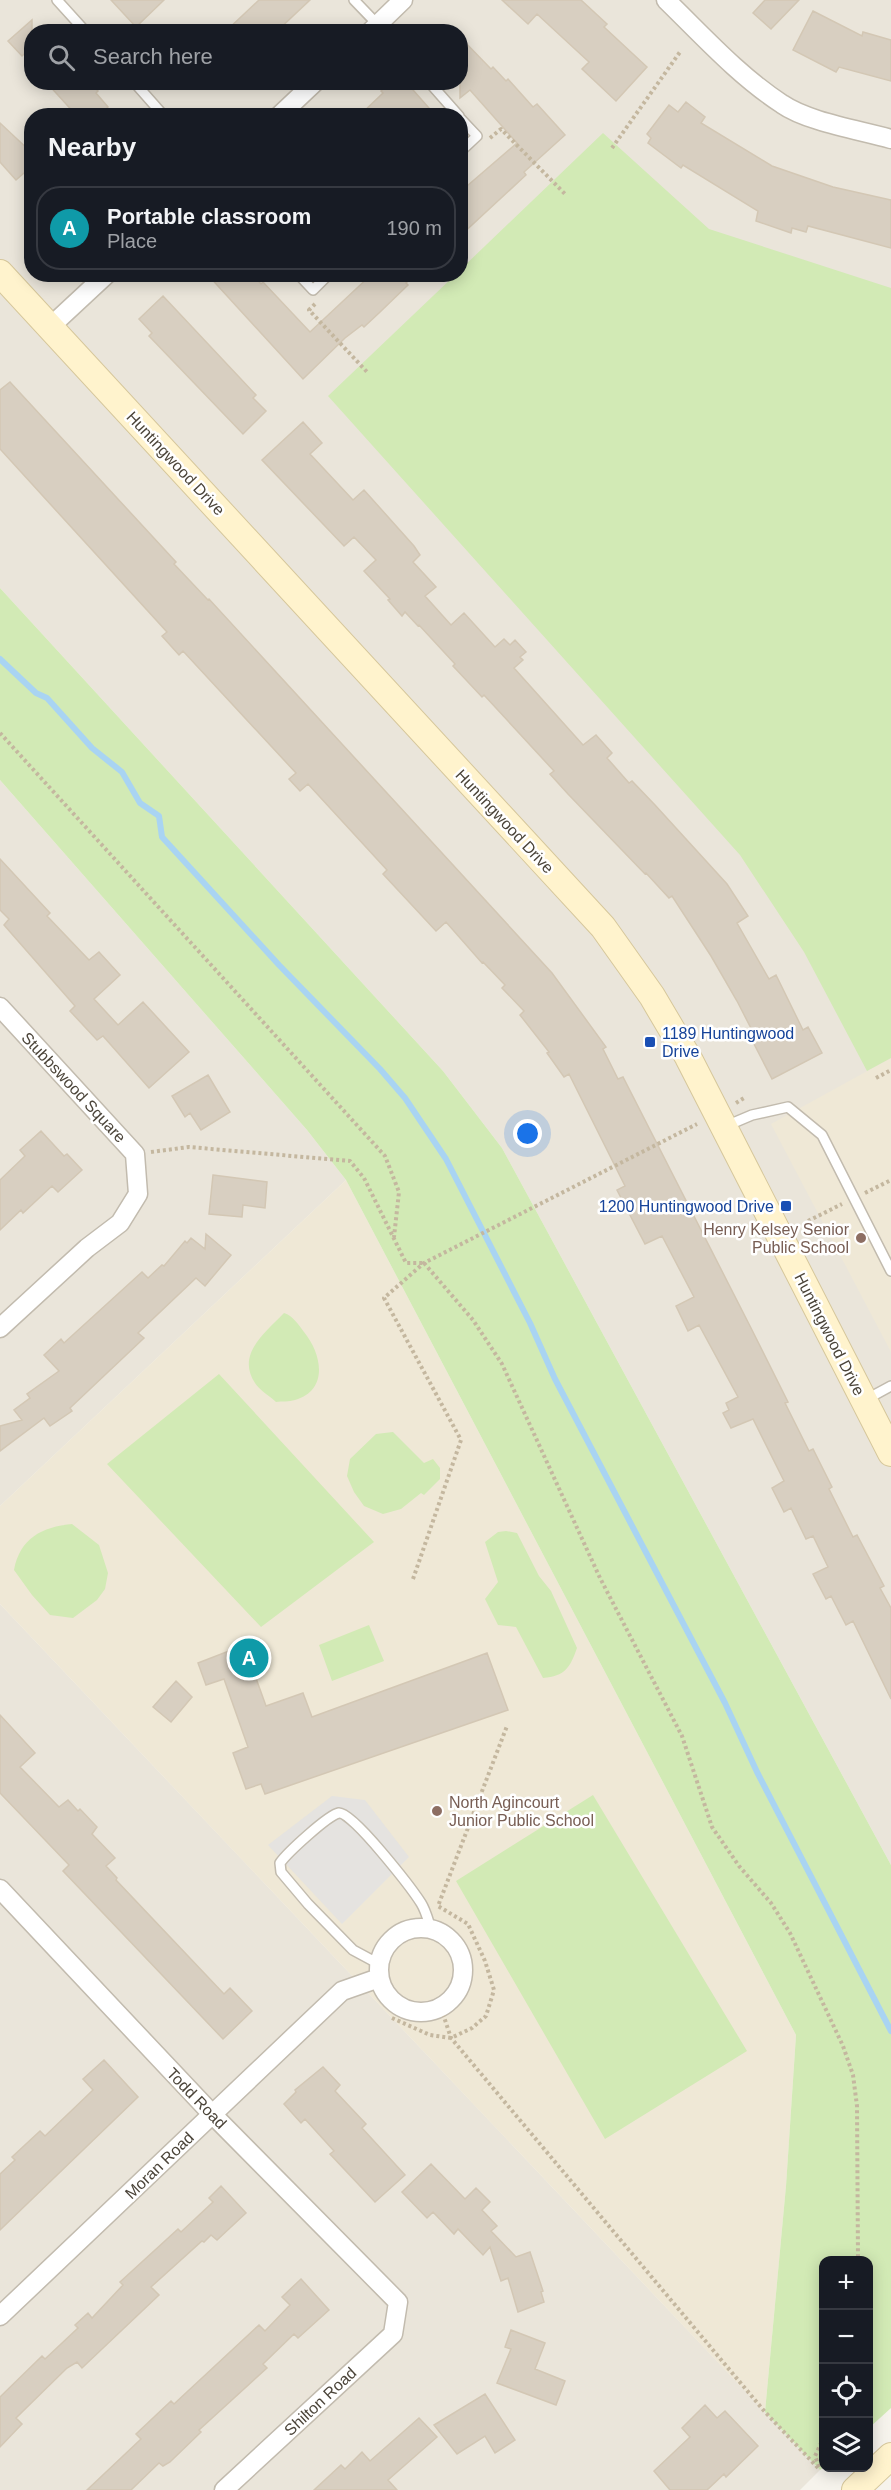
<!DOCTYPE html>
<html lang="en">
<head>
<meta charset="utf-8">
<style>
	body { margin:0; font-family:Arial,sans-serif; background:#242831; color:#f1f3f6 }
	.controls { position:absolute; right:18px; bottom:18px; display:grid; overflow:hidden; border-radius:12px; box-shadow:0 3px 15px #0003 }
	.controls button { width:54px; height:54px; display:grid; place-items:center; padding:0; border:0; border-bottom:2px solid #363941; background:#171b24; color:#f1f3f6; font:30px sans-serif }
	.you { position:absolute; left:528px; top:1134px; width:21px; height:21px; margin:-15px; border:4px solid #fff; border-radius:50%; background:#1a73e8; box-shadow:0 0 0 9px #1a73e833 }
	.badge { display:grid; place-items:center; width:39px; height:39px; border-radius:50%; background:#b45309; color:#fff; font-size:20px; font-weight:700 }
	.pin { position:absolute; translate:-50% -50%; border:3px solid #fff; box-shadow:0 2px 6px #0006 }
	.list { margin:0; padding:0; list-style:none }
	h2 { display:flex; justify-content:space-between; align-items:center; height:78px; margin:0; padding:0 24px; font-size:26px }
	h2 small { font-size:20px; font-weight:400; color:#9ea1a6 }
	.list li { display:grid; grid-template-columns:39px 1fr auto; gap:18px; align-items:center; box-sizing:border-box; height:84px; margin:0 12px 12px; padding:0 12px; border:2px solid #363941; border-radius:24px }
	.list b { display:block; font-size:22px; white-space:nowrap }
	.list p { margin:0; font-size:20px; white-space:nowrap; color:#9ea1a6 }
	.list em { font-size:20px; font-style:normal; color:#9ea1a6 }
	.icon { flex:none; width:33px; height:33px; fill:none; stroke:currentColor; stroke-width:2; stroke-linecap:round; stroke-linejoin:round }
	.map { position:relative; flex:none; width:891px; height:2490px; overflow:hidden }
	.search { position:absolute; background:#171b24; box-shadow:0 3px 15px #0003; left:24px; top:24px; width:444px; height:66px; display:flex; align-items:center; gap:15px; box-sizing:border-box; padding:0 21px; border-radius:24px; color:#9ea1a6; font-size:22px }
	.panel { position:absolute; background:#171b24; box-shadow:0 3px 15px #0003; left:24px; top:108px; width:444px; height:174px; border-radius:24px }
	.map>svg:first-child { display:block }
	.residential { fill:#eae5da; fill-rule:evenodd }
	.education { fill:#efe8d6 }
	.green { fill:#d2eab5 }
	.parking { fill:#e5e3e0 }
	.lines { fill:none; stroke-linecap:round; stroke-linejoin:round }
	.stream { stroke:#a9d4f2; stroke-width:6 }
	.building { fill:#d8cfc1; stroke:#d3c7b4; stroke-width:1.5 }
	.lane-casing { stroke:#c2bbae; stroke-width:12 }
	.street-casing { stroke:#c2bbae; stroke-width:21 }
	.secondary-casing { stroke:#d6c79b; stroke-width:28 }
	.path { stroke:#c4b79f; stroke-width:4; stroke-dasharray:3 3; stroke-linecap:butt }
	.lane { stroke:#fff; stroke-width:9 }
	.street { stroke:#fff; stroke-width:18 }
	.secondary { stroke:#fff3cd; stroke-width:26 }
	.transit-dot { fill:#1a4fb4; stroke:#fff; stroke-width:2 }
	.education-dot { fill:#8d6e63; stroke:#fff; stroke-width:2 }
	.labels { text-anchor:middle; stroke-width:5; stroke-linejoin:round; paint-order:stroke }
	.street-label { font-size:16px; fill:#4b4439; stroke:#fff }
	.transit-label { font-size:16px; fill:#164399; stroke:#fff; text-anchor:start }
	.education-label { font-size:16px; fill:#785e54; stroke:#fff; text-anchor:end }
</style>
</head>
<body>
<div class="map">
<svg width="891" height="2490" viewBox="0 0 891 2490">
	<rect width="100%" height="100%" fill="#f6f3ec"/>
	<path class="residential" d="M 0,0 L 891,0 L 891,1865 L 502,1148 L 443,1071 L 0,588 ZM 32,32 L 460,32 L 460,82 L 32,82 ZM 32,116 L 460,116 L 460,274 L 32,274 Z
		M 0,780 L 307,1130 L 346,1180 L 0,1506 Z
		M 0,1604 L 820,2470 L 800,2490 L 0,2490 Z"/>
	<path class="education" d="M 891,1058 L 891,1352 L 771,1124 Z
		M 346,1180 L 796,2035 L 786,2186 L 765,2412 L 0,1604 L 0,1506 Z"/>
	<path class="green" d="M 603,133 L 709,229 L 891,288 L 891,1058 L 867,1071 L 804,952 L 740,855 L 328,396 L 455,275 L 460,274 L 461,269 Z
		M 0,588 L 443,1071 L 502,1148 L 891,1865 L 891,2408 L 869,2428 L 868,2260 L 824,2260 L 824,2467 L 820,2470 L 765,2412 L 786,2186 L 796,2035 L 346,1180 L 307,1130 L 0,780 Z
		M 284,1313 C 293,1316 298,1324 304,1332 C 322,1354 329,1390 295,1400 C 289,1402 282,1401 276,1402 C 270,1396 259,1390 255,1383 C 236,1354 265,1333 284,1313 Z
		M 219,1374 L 374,1542 L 261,1627 L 107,1464 Z
		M 393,1432 L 424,1463 L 433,1459 L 440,1468 L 440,1479 L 424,1495 L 421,1493 L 401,1509 L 383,1514 L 364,1506 L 354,1492 L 347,1476 L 350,1459 L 376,1434 Z
		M 72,1524 L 99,1545 L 108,1573 L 105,1589 L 97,1600 L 73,1618 L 50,1615 L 32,1595 L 14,1570 C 20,1538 42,1527 72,1524 Z
		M 506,1531 L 517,1533 L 539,1576 L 551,1591 L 577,1648 C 570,1668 565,1676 543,1678 L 516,1627 L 498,1625 L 485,1599 L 498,1582 L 485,1542 L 498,1532 Z
		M 369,1625 L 384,1661 L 332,1681 L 319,1645 Z
		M 593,1795 L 747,2051 L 605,2139 L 456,1881 Z"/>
	<path class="parking" d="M 332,1796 L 365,1800 L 409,1857 L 342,1924 L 268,1845 Z"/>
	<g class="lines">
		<path class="stream" d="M 0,659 L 36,693 L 47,698 L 92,748 L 122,772 L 140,803 L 159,816 L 162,837 L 279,965 L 380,1069 L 405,1098 L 446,1159 L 530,1323 L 555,1379 L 725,1703 L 757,1772 L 891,2031"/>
	</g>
	<path class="building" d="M 111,0 L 164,0 L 136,27 Z
		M 259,0 L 310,0 L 276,32 L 225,32 Z
		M 502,0 L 581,0 L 607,24 L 604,27 L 647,67 L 616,101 L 582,69 L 589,62 L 537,14 L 528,24 Z
		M 765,0 L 799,0 L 771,29 L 753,13 Z
		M 813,11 L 862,36 L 863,32 L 891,40 L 891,81 L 839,67 L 836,72 L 793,50 Z
		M 32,20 L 32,47 L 22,56 L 8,41 Z
		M 460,37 L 491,69 L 493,67 L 506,81 L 508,79 L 533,107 L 537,104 L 565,135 L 524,172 L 526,175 L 460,236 L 460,192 L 517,143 L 470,90 L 460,98 Z
		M 46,82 L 90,82 L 98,91 L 96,93 L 108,107 L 99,116 L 77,116 Z
		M 390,82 L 406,82 L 436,116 L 359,116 L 383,93 L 381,91 Z
		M 686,102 L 705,117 L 701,123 L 772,166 L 833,187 L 891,200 L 891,248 L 808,226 L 806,232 L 792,228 L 791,233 L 756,221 L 758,211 L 683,165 L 681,168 L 648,143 L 651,138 L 647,134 L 669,105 L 678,112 Z
		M 0,123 L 32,153 L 32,166 L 16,180 L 0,162 Z
		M 207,274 L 252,274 L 261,284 L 263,282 L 310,332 L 372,274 L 415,274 L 406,283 L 408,285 L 379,313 L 364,327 L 362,325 L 345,338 L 303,379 Z
		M 163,296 L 256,395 L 253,398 L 266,411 L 243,434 L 149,336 L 152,333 L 139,319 Z
		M 10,382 L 176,562 L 174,564 L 208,600 L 209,599 L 552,973 L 606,1047 L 603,1049 L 618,1079 L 623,1077 L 751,1328 L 788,1402 L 785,1403 L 809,1451 L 813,1449 L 832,1487 L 829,1489 L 853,1537 L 857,1535 L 884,1586 L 880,1588 L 891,1608 L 891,1699 L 853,1621 L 846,1625 L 831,1596 L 826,1599 L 813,1574 L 828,1567 L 813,1536 L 806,1539 L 791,1508 L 784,1512 L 772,1488 L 784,1481 L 753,1419 L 731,1428 L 723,1413 L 729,1410 L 726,1403 L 738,1397 L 699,1325 L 688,1331 L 676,1306 L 694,1297 L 662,1236 L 645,1244 L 617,1190 L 625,1186 L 569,1074 L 564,1077 L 547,1053 L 549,1052 L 520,1015 L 524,1011 L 502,988 L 505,985 L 483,962 L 482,963 L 446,922 L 436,931 L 383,874 L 387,870 L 308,784 L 300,791 L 289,779 L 296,773 L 183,651 L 179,655 L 162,636 L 167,632 L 0,449 L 0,390 Z
		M 303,422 L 322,443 L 310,454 L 353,500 L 364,490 L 414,546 L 420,555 L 413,562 L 436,587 L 425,596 L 451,625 L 464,613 L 495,647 L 504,639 L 510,645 L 515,640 L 526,652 L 520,657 L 523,660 L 514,668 L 583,745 L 596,735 L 612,753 L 607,758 L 629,783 L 632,781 L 655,805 L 727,884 L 748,916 L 737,923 L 769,979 L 776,975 L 803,1030 L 808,1027 L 822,1053 L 772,1079 L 752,1040 L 756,1038 L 737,1001 L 711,956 L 672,896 L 669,898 L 646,873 L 645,874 L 568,794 L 550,774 L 554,771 L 484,695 L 482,697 L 453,666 L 455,664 L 419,625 L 418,626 L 405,612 L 402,616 L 388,600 L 390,599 L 364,571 L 376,560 L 354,537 L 344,546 L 262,460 Z
		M 0,859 L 50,913 L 47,916 L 89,960 L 99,952 L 120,975 L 94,999 L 118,1025 L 143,1002 L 189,1052 L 149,1088 L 103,1036 L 97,1040 L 70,1011 L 75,1006 L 4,925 L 9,919 L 0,910 Z
		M 208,1075 L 230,1112 L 201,1130 L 190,1113 L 185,1117 L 172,1096 Z
		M 41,1131 L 64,1156 L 67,1154 L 82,1170 L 58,1192 L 52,1186 L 23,1213 L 21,1210 L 0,1230 L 0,1180 L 25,1156 L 20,1150 Z
		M 213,1175 L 267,1182 L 265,1208 L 243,1205 L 242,1217 L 209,1214 Z
		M 206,1234 L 231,1255 L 205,1286 L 196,1278 L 138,1333 L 144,1338 L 70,1408 L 72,1411 L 50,1426 L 44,1418 L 0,1451 L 0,1426 L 22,1420 L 14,1410 L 30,1398 L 27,1394 L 59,1371 L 44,1355 L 61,1339 L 64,1343 L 142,1272 L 148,1278 L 162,1265 L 164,1266 L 185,1241 L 187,1243 L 191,1238 L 205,1249 Z
		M 260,1639 L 268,1665 L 253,1670 L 266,1706 L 303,1693 L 312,1717 L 487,1653 L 508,1710 L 265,1794 L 261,1784 L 246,1789 L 233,1753 L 248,1747 L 224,1679 L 206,1685 L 198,1663 Z
		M 176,1681 L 192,1697 L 171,1722 L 153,1707 Z
		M 0,1715 L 35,1753 L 20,1767 L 59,1807 L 68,1800 L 78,1811 L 80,1809 L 97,1827 L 92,1834 L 115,1858 L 106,1866 L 117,1878 L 116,1880 L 224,1994 L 230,1988 L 252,2011 L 223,2039 L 63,1871 L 69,1865 L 0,1793 Z
		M 104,2060 L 138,2097 L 0,2230 L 0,2174 L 15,2160 L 12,2157 L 40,2131 L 45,2136 L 93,2090 L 83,2079 Z
		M 323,2067 L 340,2085 L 335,2091 L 366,2124 L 362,2128 L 405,2175 L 375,2202 L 330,2154 L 334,2151 L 305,2119 L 301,2123 L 284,2104 L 296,2092 L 295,2090 Z
		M 431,2164 L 465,2199 L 476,2188 L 490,2202 L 482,2210 L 497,2226 L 491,2231 L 516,2257 L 530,2252 L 543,2291 L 541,2292 L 544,2302 L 518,2312 L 508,2278 L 501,2281 L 490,2247 L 483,2255 L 458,2229 L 454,2234 L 433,2212 L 427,2218 L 402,2192 Z
		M 221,2186 L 246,2213 L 217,2240 L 211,2235 L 204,2242 L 202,2241 L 151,2287 L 159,2295 L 82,2368 L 77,2362 L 67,2368 L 16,2418 L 22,2424 L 0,2447 L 0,2397 L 42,2356 L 45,2359 L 78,2328 L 75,2325 L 88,2313 L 92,2318 L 123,2285 L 120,2282 L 178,2229 L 181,2232 L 213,2202 L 209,2198 Z
		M 301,2279 L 329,2310 L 298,2338 L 294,2334 L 263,2364 L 267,2368 L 199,2430 L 201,2432 L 170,2462 L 163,2466 L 159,2463 L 131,2490 L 87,2490 L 141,2439 L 136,2434 L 171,2401 L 174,2404 L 259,2325 L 265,2331 L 290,2305 L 282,2297 Z
		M 511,2330 L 545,2343 L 535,2369 L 565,2381 L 556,2405 L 497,2383 L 511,2349 L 505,2347 Z
		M 485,2394 L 515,2440 L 495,2453 L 485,2436 L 457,2454 L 434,2425 Z
		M 705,2405 L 717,2418 L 725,2411 L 758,2446 L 726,2477 L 724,2474 L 707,2490 L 670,2490 L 654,2471 L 690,2437 L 682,2428 Z
		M 419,2418 L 437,2437 L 388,2480 L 397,2490 L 314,2490 L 341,2465 L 345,2469 L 362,2452 L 370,2461 Z"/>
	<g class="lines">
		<defs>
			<path id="lane" d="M 57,0 L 86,32
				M 354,0 L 380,27
				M 134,82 L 164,116
				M 429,82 L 459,116
				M 460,118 L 477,136 L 460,152
				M 298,274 L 313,290 L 329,274
				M 726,1126 L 752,1115 L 788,1107 L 822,1135 L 891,1271
				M 867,1399 L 891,1386
				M 379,1964 L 353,1950 L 308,1904 L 281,1872 L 280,1863 C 287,1853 328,1815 339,1813 C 352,1811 412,1889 421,1903 C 426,1911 428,1920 431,1929"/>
			<path id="street" d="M 666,0 C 703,36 739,76 782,104 C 808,122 860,130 891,139
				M 370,32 L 403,0
				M 279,116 L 315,82
				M 50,327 L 107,274
				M 0,1007 L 135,1154 L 138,1194 L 120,1223 L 87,1248 L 0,1328
				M 0,1889 L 212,2114 L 398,2302 L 393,2334 L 224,2490
				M379 1970a42 42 0 1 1 84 0a42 42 0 1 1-84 0Z
				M 0,2316 L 342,1991 L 379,1978"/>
			<path id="secondary" d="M 0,273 L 603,927 L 652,996 L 688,1057 L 891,1453
				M 855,2490 L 891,2456"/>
		</defs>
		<use href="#lane" class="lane-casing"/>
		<use href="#street" class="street-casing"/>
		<use href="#secondary" class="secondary-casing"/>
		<path class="path" d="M 490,138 L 501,129 L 566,195
			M 612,148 L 680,52
			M 315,304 L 309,310 L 368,373
			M 0,733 L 385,1156 L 399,1192 L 394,1237
			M 876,1078 L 891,1070
			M 736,1103 L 744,1098
			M 151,1152 L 189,1147 L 350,1161 L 364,1178 L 406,1263 L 424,1263
			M 865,1193 L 891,1180
			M 808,1221 L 842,1204
			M 424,1263 L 473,1320 L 502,1364 L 600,1578 L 682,1736 L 712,1827 L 739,1866 L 771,1903 L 790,1933 L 843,2046 L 853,2075 L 857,2106 L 858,2260
			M 413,1579 L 461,1440 L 384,1298 L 424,1263 L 697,1124
			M 441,2008 L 451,2038 L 765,2412 L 820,2470
			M 392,2018 L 430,2035 L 451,2038 L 472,2028 L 486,2016 L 494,1990 L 485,1961 L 468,1924 L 438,1906 L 507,1726
			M 819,2467 L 815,2456 L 824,2437"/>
		<use href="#lane" class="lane"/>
		<use href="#street" class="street"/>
		<use href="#secondary" class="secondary"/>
	</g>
	<g class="transit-dot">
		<rect x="644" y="1036" width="12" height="12" rx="3"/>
		<rect x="780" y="1200" width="12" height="12" rx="3"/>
	</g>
	<g class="education-dot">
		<circle cx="861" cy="1238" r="6"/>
		<circle cx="437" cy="1811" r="6"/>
	</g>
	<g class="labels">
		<g class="street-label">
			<text transform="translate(176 463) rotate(47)" y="6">Huntingwood Drive</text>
			<text transform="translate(505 821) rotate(47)" y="6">Huntingwood Drive</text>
			<text transform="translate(74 1087) rotate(47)" y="6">Stubbswood Square</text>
			<text transform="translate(830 1334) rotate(63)" y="6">Huntingwood Drive</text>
			<text transform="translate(197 2098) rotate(46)" y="6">Todd Road</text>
			<text transform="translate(159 2165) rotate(-44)" y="6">Moran Road</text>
			<text transform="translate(320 2401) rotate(-43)" y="6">Shilton Road</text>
		</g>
		<g class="transit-label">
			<text x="662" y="1039">1189 Huntingwood<tspan x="662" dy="18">Drive</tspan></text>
			<text x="774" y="1212" text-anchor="end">1200 Huntingwood Drive</text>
		</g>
		<g class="education-label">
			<text x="849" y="1235">Henry Kelsey Senior<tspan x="849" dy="18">Public School</tspan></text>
			<text x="449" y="1808" text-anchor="start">North Agincourt<tspan x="449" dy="18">Junior Public School</tspan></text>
		</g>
	</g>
</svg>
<div class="controls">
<button>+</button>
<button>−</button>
<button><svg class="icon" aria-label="locate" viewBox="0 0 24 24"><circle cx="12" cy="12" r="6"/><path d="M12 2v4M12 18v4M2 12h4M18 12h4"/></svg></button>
<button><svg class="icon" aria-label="layers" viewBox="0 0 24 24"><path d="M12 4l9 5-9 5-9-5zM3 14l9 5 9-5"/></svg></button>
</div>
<div class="you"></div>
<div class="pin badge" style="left:249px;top:1658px;background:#0f9aa8">A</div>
<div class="search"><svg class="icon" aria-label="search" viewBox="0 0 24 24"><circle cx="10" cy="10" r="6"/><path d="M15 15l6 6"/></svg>Search here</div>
<section class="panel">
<h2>Nearby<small></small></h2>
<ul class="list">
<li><span class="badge" style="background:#0f9aa8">A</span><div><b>Portable classroom</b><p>Place</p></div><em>190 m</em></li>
</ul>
</section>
</div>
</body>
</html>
